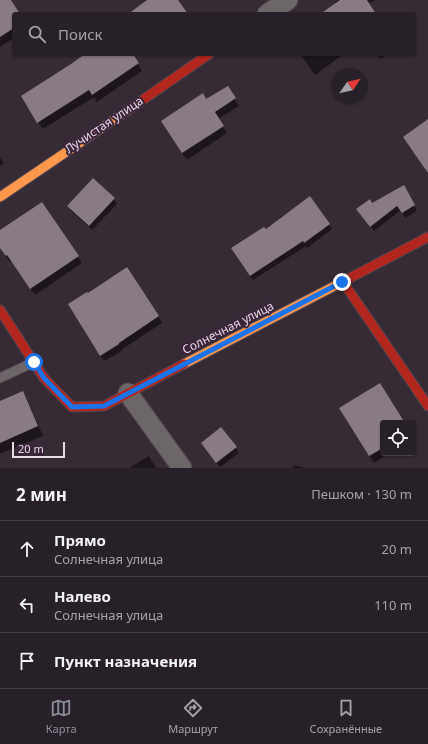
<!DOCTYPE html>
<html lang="ru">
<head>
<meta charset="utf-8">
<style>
	body { margin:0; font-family:"Noto Sans",sans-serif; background:#342d34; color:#f1f3f6 }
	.controls { position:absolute; right:12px; bottom:12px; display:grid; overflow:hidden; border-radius:4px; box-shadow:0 1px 3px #0004 }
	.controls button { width:36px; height:36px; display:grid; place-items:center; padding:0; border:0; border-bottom:1px solid #443e45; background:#282028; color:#f1f3f6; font:20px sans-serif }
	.compass { position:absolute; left:332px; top:68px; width:36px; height:36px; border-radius:50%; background:#282028; box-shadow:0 1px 3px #0004; rotate:56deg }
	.scale { position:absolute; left:12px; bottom:10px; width:53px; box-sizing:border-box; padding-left:4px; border:2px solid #e7d9e6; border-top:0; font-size:11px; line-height:14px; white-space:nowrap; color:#e7d9e6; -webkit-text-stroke:3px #3b253a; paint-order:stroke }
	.stop { position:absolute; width:12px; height:12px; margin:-9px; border:3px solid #1a73e8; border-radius:50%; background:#fff }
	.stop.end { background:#1a73e8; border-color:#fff; box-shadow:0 1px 4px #0008 }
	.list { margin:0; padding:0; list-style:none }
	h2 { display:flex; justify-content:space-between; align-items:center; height:52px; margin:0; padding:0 16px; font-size:17px }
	h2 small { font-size:13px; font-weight:400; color:#a5a3a8 }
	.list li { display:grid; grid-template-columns:26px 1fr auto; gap:12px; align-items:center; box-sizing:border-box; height:56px; padding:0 16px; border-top:1px solid #443e45 }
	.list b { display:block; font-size:15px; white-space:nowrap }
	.list p { margin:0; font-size:13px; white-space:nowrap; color:#a5a3a8 }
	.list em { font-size:13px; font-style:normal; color:#a5a3a8 }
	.icon { flex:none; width:22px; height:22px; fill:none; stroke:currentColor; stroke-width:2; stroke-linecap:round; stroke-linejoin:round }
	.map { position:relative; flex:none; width:428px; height:468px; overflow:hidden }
	.search { position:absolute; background:#282028; box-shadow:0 1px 3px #0004; left:12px; right:12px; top:12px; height:44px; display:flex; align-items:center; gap:10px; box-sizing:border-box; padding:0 14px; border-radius:4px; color:#a5a3a8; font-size:15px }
	.sheet { height:220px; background:#282028 }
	nav { display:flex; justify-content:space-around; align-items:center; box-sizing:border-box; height:56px; border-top:1px solid #443e45; background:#282028; font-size:11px; color:#a5a3a8 }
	nav a { display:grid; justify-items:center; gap:2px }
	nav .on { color:#8c9099 }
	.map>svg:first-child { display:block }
	.shadow { fill:#0007 }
	.building { fill:#897b84 }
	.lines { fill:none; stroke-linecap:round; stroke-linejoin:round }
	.lane-casing { stroke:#514750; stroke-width:11 }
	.street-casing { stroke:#514750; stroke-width:21 }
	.slow-casing { stroke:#514750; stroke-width:11 }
	.jam-casing { stroke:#514750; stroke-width:11 }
	.lane { stroke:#6d6668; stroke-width:9 }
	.street { stroke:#6d6668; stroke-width:19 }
	.slow { stroke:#ff974d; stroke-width:9 }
	.jam { stroke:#b3261e; stroke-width:9 }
	.route { stroke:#1a73e8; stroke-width:5 }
	.labels { text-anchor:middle; stroke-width:4; stroke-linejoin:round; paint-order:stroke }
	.street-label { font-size:12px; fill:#e7d9e6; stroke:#3b253a }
</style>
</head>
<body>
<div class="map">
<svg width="428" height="468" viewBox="0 0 428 468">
	<rect width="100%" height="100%" fill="#362a35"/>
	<path class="shadow" d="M 0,0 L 10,0 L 19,14 L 14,14 L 14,38 L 0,47 Z
		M 338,0 L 375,0 L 368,4 L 375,14 L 322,14 L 336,4 L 335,2 Z
		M 87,54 L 132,54 L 142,71 L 97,102 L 94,97 L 43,129 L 26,104 Z
		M 300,54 L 344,54 L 315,75 Z
		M 377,54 L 388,54 L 380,59 Z
		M 227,87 L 239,106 L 218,119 L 227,133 L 187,160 L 166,128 L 206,100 Z
		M 0,157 L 4,163 L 0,166 Z
		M 403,186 L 417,211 L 405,218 L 401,210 L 374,231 L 360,214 L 372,204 Z
		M 310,198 L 332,229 L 307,248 L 306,246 L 253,280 L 236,254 Z
		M 114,199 L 117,204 L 92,230 L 71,211 L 68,206 Z
		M 42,203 L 82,263 L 35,295 L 12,261 L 10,262 L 0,247 L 0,232 Z
		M 70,304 L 158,316 L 162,323 L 121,350 L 122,351 L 104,361 Z
		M 23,392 L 28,402 L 43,436 L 0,454 L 0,402 Z
		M 345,416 L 404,423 L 383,423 L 383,453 L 390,453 L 374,463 Z
		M 205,448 L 236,448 L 239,453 L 220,467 Z
		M 149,456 L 156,468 L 129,468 Z
		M 293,465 L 306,468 L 293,468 Z"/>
	<path class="building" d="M 0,0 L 11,0 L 20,14 L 14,14 L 14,28 L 0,37 Z
		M 147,0 L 178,0 L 188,14 L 128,14 Z
		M 340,0 L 367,0 L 376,14 L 320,14 Z
		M 85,54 L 133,54 L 139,63 L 92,95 L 89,90 L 37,123 L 21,96 L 71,64 Z
		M 228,86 L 236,98 L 215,112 L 224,126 L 182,153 L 161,121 L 203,93 L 206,99 Z
		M 428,119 L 428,173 L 403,137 Z
		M 93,178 L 115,198 L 89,226 L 67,206 Z
		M 404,185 L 415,205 L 402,213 L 397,206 L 370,227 L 356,209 L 370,199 L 372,203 Z
		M 310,196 L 330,224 L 304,243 L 303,241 L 250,276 L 231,248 L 264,227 L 266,229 Z
		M 42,202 L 79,256 L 30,289 L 7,255 L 6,256 L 0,248 L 0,230 Z
		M 127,267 L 159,316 L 119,343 L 119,344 L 100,356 L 68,304 L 87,292 L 88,293 Z
		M 380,383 L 405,423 L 383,423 L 383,448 L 369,456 L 339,408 Z
		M 23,391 L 38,426 L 0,443 L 0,401 Z
		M 221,427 L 237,447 L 216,463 L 201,443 Z"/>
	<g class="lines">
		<defs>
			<path id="lane" d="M 0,378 L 34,362"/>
			<path id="street" d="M 267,14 L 288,0
				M 128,393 L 182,468"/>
			<path id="slow" d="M 0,197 L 131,108
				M 184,364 L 348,279"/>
			<path id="jam" d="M 131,108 L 209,54
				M 348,279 L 428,237
				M 343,282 L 428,406
				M 0,310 L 44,378 L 72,407 L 104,406 L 184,364"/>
		</defs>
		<use href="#lane" class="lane-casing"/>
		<use href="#street" class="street-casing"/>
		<use href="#slow" class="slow-casing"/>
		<use href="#jam" class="jam-casing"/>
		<use href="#lane" class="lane"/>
		<use href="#street" class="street"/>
		<use href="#slow" class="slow"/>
		<use href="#jam" class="jam"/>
	</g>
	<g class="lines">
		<path class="route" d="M 34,362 L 44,378 L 72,407 L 104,406 L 342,282"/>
	</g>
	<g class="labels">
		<g class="street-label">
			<text transform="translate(104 125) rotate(-34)" y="4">Лучистая улица</text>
			<text transform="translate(228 328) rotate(-27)" y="4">Солнечная улица</text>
		</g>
	</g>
</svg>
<div class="controls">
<button><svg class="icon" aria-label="locate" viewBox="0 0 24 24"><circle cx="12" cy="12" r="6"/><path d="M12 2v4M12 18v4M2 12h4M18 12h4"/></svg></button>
</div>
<svg class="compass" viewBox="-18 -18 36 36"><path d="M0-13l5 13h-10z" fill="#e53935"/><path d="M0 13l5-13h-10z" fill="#a5a3a8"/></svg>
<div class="scale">20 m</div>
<div class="stop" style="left:34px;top:362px"></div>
<div class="stop end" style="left:342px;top:282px"></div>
<div class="search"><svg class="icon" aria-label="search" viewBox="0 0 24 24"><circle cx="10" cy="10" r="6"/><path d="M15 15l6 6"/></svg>Поиск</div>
</div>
<section class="sheet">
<h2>2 мин<small>Пешком · 130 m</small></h2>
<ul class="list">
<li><svg class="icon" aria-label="ahead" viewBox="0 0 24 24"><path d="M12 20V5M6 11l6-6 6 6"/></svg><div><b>Прямо</b><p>Солнечная улица</p></div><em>20 m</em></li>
<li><svg class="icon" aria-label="left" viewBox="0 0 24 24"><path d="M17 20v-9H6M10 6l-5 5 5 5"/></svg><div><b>Налево</b><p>Солнечная улица</p></div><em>110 m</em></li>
<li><svg class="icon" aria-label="arrive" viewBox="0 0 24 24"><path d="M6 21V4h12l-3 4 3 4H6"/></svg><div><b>Пункт назначения</b></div></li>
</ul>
</section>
<nav>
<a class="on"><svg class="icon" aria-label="map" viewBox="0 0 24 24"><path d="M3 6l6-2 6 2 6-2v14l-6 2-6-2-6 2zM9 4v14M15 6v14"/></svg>Карта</a>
<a><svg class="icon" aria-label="directions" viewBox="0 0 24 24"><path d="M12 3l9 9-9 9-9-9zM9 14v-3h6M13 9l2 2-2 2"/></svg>Маршрут</a>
<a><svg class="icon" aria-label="saved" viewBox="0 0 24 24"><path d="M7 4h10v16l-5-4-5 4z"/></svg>Сохранённые</a>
</nav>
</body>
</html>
